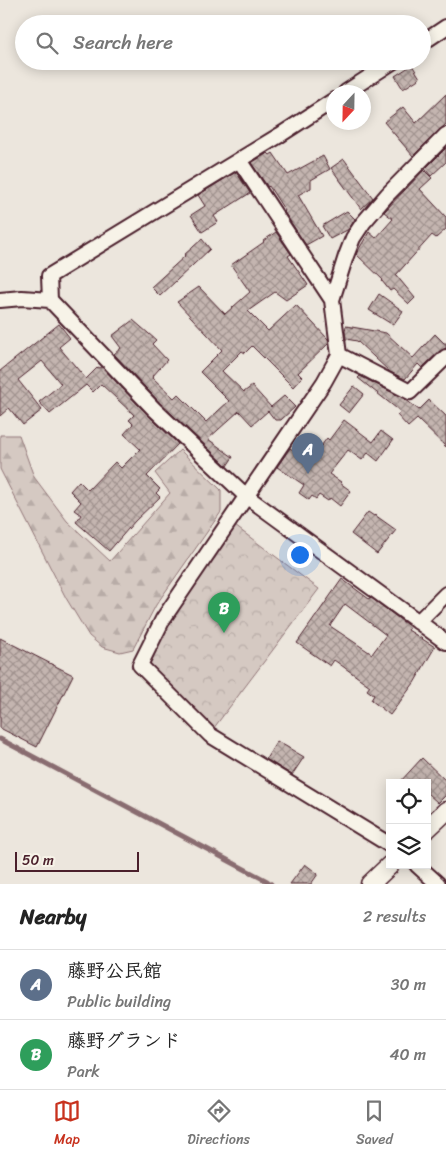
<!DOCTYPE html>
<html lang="en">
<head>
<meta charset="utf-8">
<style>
	body { margin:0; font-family:Sriracha,"Klee One",sans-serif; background:#f6f6f6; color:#222 }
	.controls { position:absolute; right:15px; bottom:15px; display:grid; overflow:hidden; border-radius:0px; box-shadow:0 2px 12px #0003 }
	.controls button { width:45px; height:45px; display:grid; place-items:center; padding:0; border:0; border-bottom:1px solid #e0e0e0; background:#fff; color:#222; font:25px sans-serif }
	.compass { position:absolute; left:326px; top:85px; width:45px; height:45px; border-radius:50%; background:#fff; box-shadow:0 2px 12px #0003; rotate:202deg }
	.scale { position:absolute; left:15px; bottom:12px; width:124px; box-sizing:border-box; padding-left:5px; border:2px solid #4a1f2b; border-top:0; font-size:14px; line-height:18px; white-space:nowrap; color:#4a1f2b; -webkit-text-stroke:4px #f7f3e8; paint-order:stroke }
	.you { position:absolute; left:299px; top:554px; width:18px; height:18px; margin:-12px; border:4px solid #fff; border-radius:50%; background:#1a73e8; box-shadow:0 0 0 8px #1a73e833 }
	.badge { display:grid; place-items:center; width:32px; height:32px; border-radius:50%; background:#c8321e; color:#fff; font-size:16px; font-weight:700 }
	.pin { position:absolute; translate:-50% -41px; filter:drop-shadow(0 1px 2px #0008) }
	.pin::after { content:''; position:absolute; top:26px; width:18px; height:15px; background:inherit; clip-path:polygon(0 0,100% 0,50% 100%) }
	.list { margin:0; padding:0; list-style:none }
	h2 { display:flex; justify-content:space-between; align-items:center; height:65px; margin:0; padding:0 20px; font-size:21px }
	h2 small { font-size:16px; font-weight:400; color:#767676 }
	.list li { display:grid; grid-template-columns:32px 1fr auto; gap:15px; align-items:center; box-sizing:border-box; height:70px; padding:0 20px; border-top:1px solid #e0e0e0 }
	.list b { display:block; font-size:19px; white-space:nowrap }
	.list p { margin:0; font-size:16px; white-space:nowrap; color:#767676 }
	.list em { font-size:16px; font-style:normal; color:#767676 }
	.icon { flex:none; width:28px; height:28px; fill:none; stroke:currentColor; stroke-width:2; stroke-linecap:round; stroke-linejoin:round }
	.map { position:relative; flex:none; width:446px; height:884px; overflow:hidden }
	.search { position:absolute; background:#fff; box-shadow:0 2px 12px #0003; left:15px; right:15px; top:15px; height:55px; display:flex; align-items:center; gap:12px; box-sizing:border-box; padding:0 18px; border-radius:28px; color:#767676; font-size:19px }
	.sheet { height:205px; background:#fff }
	nav { display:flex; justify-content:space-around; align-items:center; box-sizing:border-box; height:70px; border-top:1px solid #e0e0e0; background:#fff; font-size:14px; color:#767676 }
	nav a { display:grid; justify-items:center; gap:2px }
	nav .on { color:#c8321e }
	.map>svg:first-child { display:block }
	.forest { fill:url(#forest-firs); stroke:#907476 }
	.park { fill:url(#park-crowns); stroke:#907476 }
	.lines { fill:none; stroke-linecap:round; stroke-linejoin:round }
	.stream { stroke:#896c6f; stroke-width:5 }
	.building { fill:url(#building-cross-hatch); stroke:#4a1f2b; fill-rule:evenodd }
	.minor-casing { stroke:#4a1f2b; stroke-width:18 }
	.tertiary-casing { stroke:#4a1f2b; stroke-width:21 }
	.minor { stroke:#f7f3e8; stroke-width:14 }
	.tertiary { stroke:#f7f3e8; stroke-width:18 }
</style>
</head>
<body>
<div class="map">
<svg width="446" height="884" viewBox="0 0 446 884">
	<defs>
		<pattern id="forest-firs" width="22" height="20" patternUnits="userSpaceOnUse" patternTransform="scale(1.25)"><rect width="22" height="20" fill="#d5c9c2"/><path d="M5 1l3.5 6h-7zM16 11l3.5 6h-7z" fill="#b8aca7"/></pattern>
		<pattern id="park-crowns" width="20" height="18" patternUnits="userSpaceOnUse" patternTransform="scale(1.25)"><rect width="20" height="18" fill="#d5c9c2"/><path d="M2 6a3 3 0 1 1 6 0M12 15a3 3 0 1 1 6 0" fill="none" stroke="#b8aca7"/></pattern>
		<pattern id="building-cross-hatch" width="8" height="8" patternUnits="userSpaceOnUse" patternTransform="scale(1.25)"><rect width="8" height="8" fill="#c4b5b0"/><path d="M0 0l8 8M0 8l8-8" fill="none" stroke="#a1938f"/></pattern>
	</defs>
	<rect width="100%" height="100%" fill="#ece6dd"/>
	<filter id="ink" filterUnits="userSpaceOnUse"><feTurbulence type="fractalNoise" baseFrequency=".02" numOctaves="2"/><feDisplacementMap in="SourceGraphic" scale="10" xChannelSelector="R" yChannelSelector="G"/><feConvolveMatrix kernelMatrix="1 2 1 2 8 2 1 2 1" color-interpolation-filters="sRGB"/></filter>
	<g filter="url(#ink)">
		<path class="forest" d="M 0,435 L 19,435 L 34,477 L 67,521 L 110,561 L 170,493 L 155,473 L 180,450 L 221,490 L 221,512 L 156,605 L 133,649 L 120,652 L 102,647 L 89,636 L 66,598 L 0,469 Z"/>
		<path class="park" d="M 235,526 L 319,589 L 213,729 L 151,666 L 149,660 L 178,606 Z"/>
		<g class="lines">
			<path class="stream" d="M 0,739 L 267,881 L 271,884"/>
		</g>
		<path class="building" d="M 412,65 L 420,78 L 403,89 L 395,76 Z
			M 446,94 L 446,124 L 413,156 L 384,122 L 403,107 L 416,123 Z
			M 446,148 L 446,162 L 431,176 L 425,169 Z
			M 268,153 L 270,155 L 273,153 L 288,175 L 323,156 L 330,169 L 311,180 L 311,188 L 298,195 L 322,236 L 306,245 L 284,212 L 285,211 L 269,186 L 268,187 L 251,163 Z
			M 344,159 L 373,198 L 361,209 L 331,168 Z
			M 424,170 L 432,178 L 420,189 L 446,217 L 446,229 L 436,238 L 432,235 L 396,275 L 415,298 L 409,304 L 393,289 L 390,291 L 382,281 L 383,280 L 356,254 L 369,232 L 376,238 L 393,219 L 384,212 Z
			M 236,172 L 250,193 L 214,216 L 218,222 L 202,232 L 191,215 L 205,206 L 198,195 Z
			M 347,211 L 355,219 L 349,229 L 330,239 L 322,226 Z
			M 276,232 L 291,254 L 288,256 L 308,285 L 286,300 L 275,292 L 248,311 L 268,331 L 296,305 L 328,339 L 329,343 L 298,373 L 302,377 L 293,387 L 252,346 L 245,353 L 242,351 L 222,371 L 244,392 L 252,386 L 271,407 L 284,396 L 295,407 L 281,420 L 275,420 L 268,411 L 252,425 L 239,411 L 208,439 L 233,457 L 227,466 L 160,403 L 114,354 L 121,348 L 112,336 L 133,320 L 156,340 L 152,344 L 167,360 L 152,377 L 174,398 L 178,394 L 206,422 L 229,401 L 200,372 L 222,350 L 177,302 L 199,287 L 225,314 L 250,292 L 231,265 L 264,242 L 263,241 Z
			M 202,239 L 210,249 L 160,296 L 151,287 L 185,256 L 184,255 Z
			M 379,294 L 403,311 L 393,325 L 369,310 Z
			M 59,324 L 70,338 L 59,347 L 86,379 L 98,367 L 100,368 L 102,367 L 148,415 L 178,444 L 147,476 L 160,489 L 156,493 L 160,497 L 135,521 L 109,551 L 76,522 L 81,515 L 74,510 L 81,502 L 70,491 L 79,481 L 88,490 L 115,462 L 121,468 L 140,449 L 124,434 L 133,424 L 129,420 L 134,415 L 101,384 L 93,392 L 86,385 L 50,414 L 39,402 L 61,384 L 42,361 L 18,380 L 42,410 L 23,425 L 9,408 L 0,416 L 0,371 Z
			M 346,326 L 386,333 L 413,358 L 435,334 L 444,343 L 446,343 L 446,348 L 440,351 L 422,368 L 418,364 L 405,379 L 390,372 L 357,341 L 346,339 L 345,331 Z
			M 360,376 L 405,399 L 419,410 L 429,400 L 446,416 L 446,447 L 417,419 L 408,427 L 397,415 L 401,412 L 358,378 Z
			M 354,386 L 364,394 L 349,413 L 339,405 Z
			M 344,420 L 373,442 L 381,431 L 393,440 L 378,461 L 368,453 L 362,460 L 348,450 L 329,474 L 341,482 L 340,483 L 351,491 L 340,506 L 330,498 L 328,501 L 319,495 L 316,499 L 312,496 L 309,500 L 299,493 L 304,485 L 277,467 L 290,448 L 310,461 L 327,438 L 329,440 Z
			M 368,512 L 374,516 L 375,515 L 396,530 L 377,554 L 351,534 Z
			M 342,579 L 369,599 L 370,597 L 410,627 L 408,630 L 435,647 L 414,683 L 390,715 L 371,700 L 374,695 L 367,690 L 370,686 L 334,660 L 330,666 L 297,643 ZM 345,604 L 386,635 L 372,654 L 330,626 Z
			M 0,638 L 73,675 L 37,747 L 0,728 Z
			M 277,741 L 304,757 L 292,775 L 266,759 Z
			M 422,758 L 446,781 L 446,795 L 438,803 L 427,793 L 427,783 L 399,783 Z
			M 305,864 L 318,874 L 311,884 L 290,884 Z"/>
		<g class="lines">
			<defs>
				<path id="minor" d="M 422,43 L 446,27
					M 346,92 L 394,61
					M 239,160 L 332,300
					M 0,300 L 22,298 L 50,300 L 154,409 L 246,496 L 446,642
					M 50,300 L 49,276 L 280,135 L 334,100
					M 339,355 L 410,392 L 446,357
					M 418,622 L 446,594
					M 390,845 L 210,735 L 140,665 L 163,619 L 324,382 L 339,355 L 332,300 L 346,256 L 353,238 L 363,223 L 387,195 L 446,135
					M 417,865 L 438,884"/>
				<path id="tertiary" d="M 427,829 L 446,811
					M 370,884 L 390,865"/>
			</defs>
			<use href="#minor" class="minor-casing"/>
			<use href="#tertiary" class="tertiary-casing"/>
			<use href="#minor" class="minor"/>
			<use href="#tertiary" class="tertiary"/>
		</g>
	</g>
</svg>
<div class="controls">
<button><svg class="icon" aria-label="locate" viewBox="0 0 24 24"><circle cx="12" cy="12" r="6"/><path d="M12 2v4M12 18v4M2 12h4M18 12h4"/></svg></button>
<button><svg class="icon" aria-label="layers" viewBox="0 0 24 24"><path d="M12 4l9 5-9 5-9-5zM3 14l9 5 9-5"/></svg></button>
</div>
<svg class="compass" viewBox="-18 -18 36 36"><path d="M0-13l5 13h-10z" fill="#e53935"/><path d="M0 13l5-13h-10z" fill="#767676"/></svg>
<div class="scale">50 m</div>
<div class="you"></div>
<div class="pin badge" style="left:308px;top:474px;background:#5c6f8a">A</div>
<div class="pin badge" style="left:224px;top:633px;background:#2e9e5b">B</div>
<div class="search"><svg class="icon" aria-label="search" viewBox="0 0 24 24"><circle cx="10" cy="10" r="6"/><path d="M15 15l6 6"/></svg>Search here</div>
</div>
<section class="sheet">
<h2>Nearby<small>2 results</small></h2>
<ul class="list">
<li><span class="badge" style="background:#5c6f8a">A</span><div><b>藤野公民館</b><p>Public building</p></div><em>30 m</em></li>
<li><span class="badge" style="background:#2e9e5b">B</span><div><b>藤野グランド</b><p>Park</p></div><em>40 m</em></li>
</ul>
</section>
<nav>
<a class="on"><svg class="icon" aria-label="map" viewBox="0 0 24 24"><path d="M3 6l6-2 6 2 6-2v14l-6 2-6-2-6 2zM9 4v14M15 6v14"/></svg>Map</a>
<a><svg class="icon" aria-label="directions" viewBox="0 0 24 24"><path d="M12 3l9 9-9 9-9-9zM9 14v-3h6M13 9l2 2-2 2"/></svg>Directions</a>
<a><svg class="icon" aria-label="saved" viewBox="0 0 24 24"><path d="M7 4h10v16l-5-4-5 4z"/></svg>Saved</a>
</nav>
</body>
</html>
